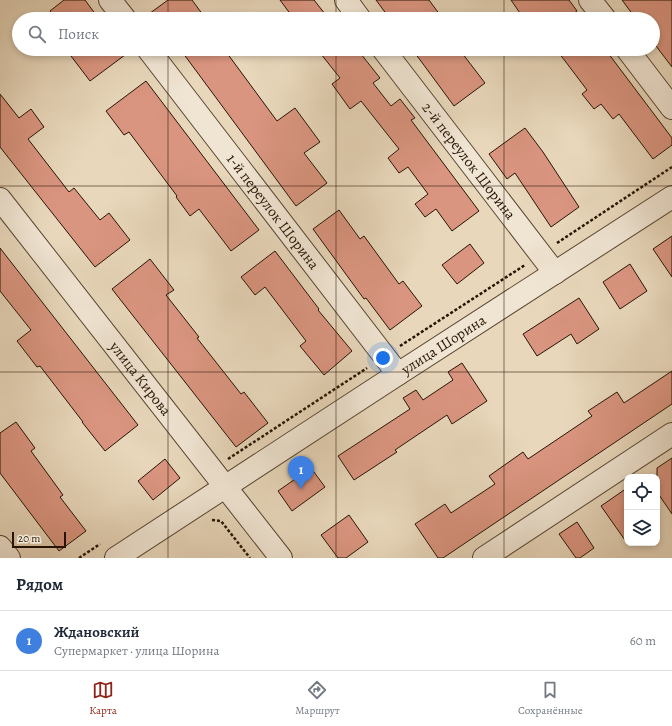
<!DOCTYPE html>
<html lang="ru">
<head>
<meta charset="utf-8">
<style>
	body { margin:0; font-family:Alegreya,serif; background:#f6f6f7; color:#1f2937 }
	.controls { position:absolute; right:12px; bottom:12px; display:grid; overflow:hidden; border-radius:8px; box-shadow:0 2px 6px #0003 }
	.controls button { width:36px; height:36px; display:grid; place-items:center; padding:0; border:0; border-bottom:1px solid #e0e1e3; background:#fff; color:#1f2937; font:20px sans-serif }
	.scale { position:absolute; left:12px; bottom:10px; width:54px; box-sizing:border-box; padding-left:4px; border:2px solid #271403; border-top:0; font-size:11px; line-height:14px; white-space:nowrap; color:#271403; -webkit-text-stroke:3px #f0e5d3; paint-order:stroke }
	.you { position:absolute; left:383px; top:358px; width:14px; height:14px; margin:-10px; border:3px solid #fff; border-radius:50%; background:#1a73e8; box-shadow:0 0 0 6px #1a73e833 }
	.badge { display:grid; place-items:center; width:26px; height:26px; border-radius:50%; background:#8f2418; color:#fff; font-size:13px; font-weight:700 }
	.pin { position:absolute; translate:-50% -33px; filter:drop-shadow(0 1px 2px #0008) }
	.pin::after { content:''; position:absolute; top:21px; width:14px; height:12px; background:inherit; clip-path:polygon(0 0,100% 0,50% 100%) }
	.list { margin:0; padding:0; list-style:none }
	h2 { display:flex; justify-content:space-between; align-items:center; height:52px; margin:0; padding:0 16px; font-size:17px }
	h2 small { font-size:13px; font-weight:400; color:#747a83 }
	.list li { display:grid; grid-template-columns:26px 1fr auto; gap:12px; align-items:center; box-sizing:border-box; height:60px; padding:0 16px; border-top:1px solid #e0e1e3 }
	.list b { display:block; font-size:15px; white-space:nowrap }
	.list p { margin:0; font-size:13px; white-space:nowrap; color:#747a83 }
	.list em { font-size:13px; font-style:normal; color:#747a83 }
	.icon { flex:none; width:22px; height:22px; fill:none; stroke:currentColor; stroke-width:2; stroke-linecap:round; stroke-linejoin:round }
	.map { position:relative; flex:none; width:672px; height:558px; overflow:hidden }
	.search { position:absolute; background:#fff; box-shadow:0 2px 6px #0003; left:12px; right:12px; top:12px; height:44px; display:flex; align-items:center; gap:10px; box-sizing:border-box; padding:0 14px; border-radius:22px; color:#747a83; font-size:15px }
	.sheet { height:112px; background:#fff }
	nav { display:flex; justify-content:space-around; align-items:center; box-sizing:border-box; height:56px; border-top:1px solid #e0e1e3; background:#fff; font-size:11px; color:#747a83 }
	nav a { display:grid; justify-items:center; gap:2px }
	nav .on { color:#8f2418 }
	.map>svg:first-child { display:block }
	.building { fill:#da9580; stroke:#271403 }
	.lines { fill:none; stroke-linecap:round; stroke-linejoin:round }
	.minor-casing { stroke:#574531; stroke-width:24 }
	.path { stroke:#271403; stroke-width:2.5; stroke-dasharray:3 2; stroke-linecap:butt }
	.minor { stroke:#f0e5d3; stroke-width:22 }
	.grid { fill:none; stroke:#271403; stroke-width:1; stroke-opacity:0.55 }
	.labels { text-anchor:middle; stroke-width:4; stroke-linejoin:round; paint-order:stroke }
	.street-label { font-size:15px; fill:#271403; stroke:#f0e5d3 }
</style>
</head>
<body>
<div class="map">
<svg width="672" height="558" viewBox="0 0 672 558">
	<rect width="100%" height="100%" fill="#e8d7bb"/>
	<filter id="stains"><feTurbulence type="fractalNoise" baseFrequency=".005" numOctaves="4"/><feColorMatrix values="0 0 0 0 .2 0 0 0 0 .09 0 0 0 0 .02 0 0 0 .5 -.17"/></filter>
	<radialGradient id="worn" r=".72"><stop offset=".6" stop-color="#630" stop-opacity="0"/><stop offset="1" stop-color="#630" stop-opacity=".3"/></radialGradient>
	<path class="building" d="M 64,0 L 85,0 L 99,19 L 56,19 L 50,11 Z
		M 168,0 L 192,0 L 206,19 L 142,19 Z
		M 280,0 L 314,0 L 329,19 L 294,19 Z
		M 376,0 L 429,0 L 443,19 L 390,19 Z
		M 511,0 L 569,0 L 577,11 L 565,19 L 524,19 Z
		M 622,0 L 672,0 L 672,67 L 653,42 L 653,19 L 636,19 Z
		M 80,49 L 133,49 L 90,81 L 71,56 Z
		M 180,49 L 224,49 L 277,121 L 295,108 L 320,142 L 304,153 L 327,183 L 296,206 Z
		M 317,49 L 357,49 L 380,78 L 373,83 L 391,106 L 400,99 L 415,118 L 411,120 L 479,211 L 452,231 L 436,209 L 425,217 L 415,204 L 428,194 L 408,167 L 399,173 L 388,158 L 399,149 L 361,101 L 350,109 L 332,84 L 340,78 Z
		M 412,49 L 459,49 L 485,83 L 454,106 Z
		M 556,49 L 605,49 L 672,138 L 672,145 L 653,159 L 619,114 L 613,119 L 601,104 L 594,109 L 582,94 L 587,90 Z
		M 146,81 L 259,230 L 231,251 L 199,209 L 190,216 L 176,197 L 177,196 L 129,132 L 124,135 L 106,111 Z
		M 0,94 L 19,118 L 31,109 L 44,127 L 28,139 L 69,192 L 74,188 L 100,220 L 109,213 L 130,240 L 95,267 L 0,147 Z
		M 525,128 L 543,152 L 579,207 L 551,227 L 515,173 L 507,179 L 489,154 Z
		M 339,210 L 360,239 L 364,236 L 399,284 L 403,281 L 422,306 L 390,330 L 366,298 L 364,299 L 313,229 Z
		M 672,236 L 672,277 L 653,249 Z
		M 470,244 L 484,263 L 457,284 L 442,265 Z
		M 0,248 L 138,425 L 105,451 L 82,422 L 83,422 L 40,366 L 37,367 L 17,341 L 31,330 L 0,291 Z
		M 275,251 L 319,309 L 318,310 L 352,351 L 324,375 L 300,346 L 306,341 L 265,287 L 255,295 L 241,277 Z
		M 150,259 L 174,290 L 166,295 L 199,337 L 197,338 L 241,394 L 244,392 L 268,423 L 236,447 L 112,289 Z
		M 630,264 L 647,291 L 620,309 L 603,282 Z
		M 579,298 L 599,329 L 577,344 L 571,334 L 537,356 L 523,334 Z
		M 462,363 L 487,401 L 452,424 L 447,415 L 395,450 L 397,452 L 354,480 L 338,456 L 410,409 L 403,398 L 416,390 L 423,400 L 453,380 L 448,372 Z
		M 672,371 L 672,404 L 443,558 L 438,558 L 415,524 L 445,504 L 451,513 L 495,484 L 489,476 L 523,452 L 528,459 L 592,416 L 588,411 L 617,392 L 624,403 Z
		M 16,422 L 35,448 L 31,451 L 63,495 L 60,497 L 86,531 L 59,551 L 0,473 L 0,433 Z
		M 672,458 L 672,514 L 657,492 L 657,468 Z
		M 165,459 L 180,478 L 153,500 L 138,481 Z
		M 311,468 L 325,487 L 292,511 L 278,491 Z
		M 627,488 L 627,543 L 601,506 Z
		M 349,515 L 368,542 L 346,558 L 338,558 L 321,535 Z
		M 577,522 L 594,548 L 580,558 L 576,558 L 559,534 Z"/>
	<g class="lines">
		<defs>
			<g id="minor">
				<path d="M 110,0 L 125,19"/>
				<path d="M 346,0 L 360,19"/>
				<path d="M 590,0 L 605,19"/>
				<path id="s1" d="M 148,49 L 398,374"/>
				<path id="s2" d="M 383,49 L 555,273"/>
				<path d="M 627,49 L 672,108"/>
				<path id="s3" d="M 0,199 L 281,558"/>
				<path d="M 0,547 L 9,558"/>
				<path id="s4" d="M 116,558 L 398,374 L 672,197"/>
				<path d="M 484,558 L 672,434"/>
			</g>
		</defs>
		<use href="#minor" class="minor-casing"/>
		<path class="path" d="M 557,243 L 672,167
			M 400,346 L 525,265
			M 228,459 L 367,368
			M 212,520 L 221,521 L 250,558
			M 79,558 L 100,544"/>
		<use href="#minor" class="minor"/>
	</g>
	<path class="grid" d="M 168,0 L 168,19M 336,0 L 336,19M 504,0 L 504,19M 168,49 L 168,558M 336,49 L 336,558M 504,49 L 504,558M 0,186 L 672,186M 0,372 L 672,372"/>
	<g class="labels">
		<g class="street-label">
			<text dy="5" stroke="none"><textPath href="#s2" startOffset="141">2-й переулок Шорина</textPath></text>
			<text dy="5" stroke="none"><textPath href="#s1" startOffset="205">1-й переулок Шорина</textPath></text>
			<text dy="5" stroke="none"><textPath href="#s4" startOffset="391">улица Шорина</textPath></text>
			<text dy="5" stroke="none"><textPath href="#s3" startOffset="228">улица Кирова</textPath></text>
		</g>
	</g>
	<rect width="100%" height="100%" filter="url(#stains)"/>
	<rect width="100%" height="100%" fill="url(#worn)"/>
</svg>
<div class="controls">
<button><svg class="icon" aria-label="locate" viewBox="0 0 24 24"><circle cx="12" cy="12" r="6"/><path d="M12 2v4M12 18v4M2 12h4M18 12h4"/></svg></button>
<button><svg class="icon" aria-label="layers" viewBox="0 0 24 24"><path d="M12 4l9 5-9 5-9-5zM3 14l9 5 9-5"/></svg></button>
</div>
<div class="scale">20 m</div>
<div class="you"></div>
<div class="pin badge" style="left:301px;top:489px;background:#3f7fe0">1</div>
<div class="search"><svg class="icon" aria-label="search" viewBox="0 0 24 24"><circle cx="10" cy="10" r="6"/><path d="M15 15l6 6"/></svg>Поиск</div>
</div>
<section class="sheet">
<h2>Рядом<small></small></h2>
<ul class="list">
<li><span class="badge" style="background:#3f7fe0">1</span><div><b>Ждановский</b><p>Супермаркет · улица Шорина</p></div><em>60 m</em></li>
</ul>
</section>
<nav>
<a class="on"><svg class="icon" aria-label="map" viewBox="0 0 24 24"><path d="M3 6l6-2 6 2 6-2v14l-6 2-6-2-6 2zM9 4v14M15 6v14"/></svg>Карта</a>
<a><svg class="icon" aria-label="directions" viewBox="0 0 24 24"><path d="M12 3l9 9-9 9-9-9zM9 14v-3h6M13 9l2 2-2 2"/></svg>Маршрут</a>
<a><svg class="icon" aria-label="saved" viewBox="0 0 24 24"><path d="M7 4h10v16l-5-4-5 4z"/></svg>Сохранённые</a>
</nav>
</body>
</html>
